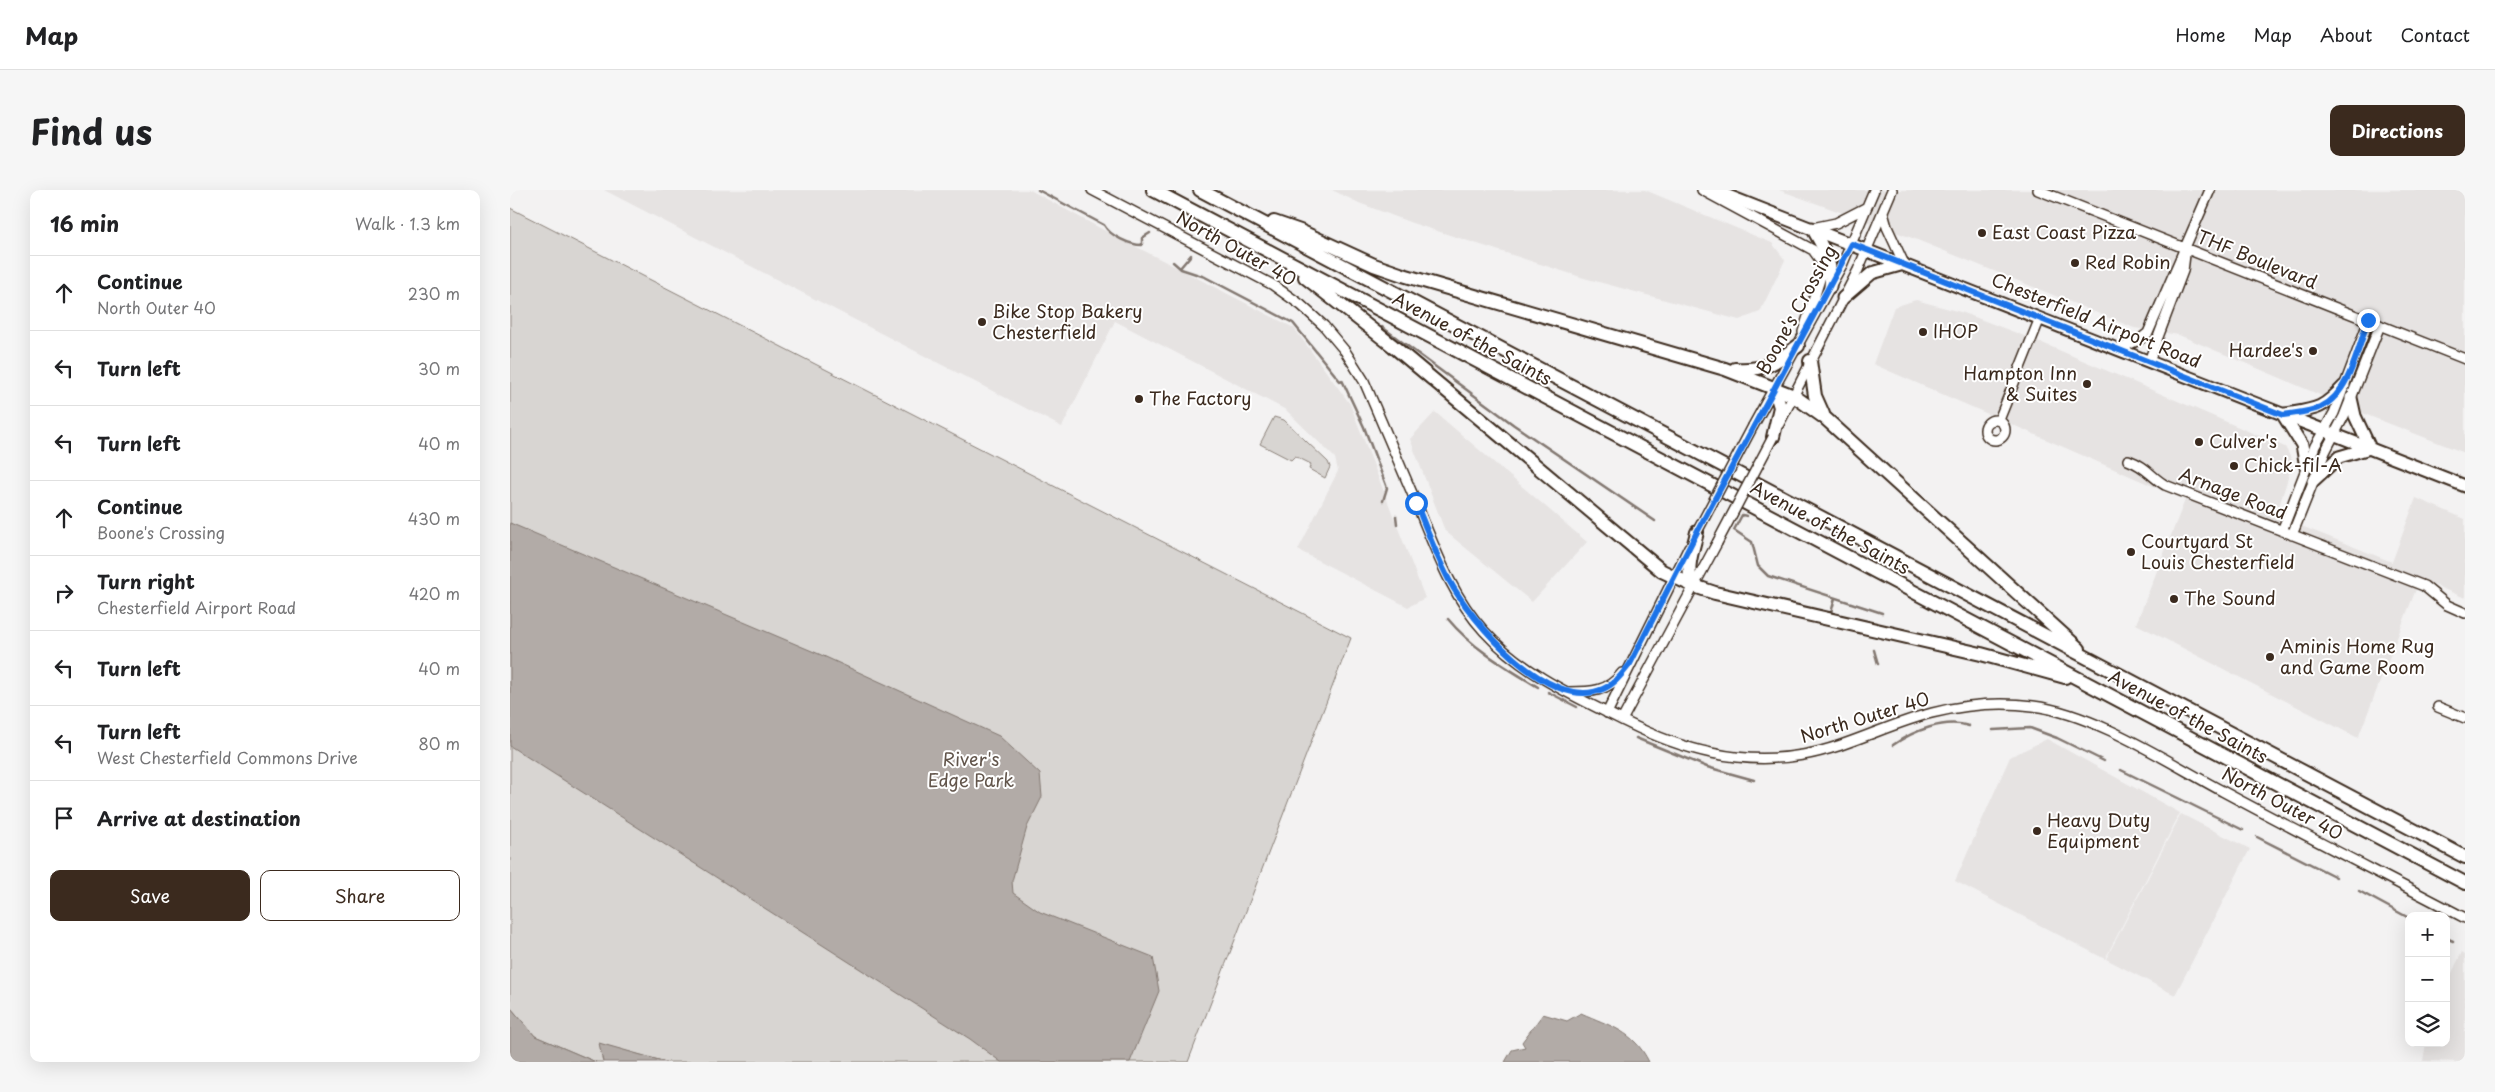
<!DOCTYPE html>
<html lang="en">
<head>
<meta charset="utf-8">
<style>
	body { margin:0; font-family:"Playpen Sans",sans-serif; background:#f6f6f6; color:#202124 }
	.controls { position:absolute; right:15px; bottom:15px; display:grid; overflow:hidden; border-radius:10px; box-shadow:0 5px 20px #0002 }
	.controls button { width:45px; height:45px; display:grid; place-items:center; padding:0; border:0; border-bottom:1px solid #e0e0e0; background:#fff; color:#202124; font:25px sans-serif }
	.stop { position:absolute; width:15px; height:15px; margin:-11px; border:4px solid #1a73e8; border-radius:50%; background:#fff }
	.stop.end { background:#1a73e8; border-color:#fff; box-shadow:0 1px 5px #0008 }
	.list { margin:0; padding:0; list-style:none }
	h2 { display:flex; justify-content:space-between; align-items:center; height:65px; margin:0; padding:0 20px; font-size:21px }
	h2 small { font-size:16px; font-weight:400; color:#757577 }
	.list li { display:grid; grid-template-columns:32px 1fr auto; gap:15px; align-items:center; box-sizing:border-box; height:75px; padding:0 20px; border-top:1px solid #e0e0e0 }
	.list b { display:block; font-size:19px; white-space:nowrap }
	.list p { margin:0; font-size:16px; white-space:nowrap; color:#757577 }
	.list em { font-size:16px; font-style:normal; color:#757577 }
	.actions { display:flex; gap:10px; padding:15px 20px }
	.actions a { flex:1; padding:11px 0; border:1px solid #3b2a1e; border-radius:10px; text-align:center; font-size:18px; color:#3b2a1e }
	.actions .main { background:#3b2a1e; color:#fff }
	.icon { flex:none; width:28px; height:28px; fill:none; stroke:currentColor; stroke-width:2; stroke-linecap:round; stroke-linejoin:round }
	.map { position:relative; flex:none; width:1955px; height:872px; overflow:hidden; border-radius:10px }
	header { display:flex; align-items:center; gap:30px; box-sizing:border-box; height:70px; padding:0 25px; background:#fff; border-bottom:1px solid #e0e0e0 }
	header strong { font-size:24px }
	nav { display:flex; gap:28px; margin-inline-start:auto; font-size:18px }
	.intro { display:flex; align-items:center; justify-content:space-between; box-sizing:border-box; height:120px; padding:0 30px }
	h1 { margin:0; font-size:35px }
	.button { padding:12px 22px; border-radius:10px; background:#3b2a1e; color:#fff; font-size:18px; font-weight:700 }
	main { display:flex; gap:30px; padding:0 30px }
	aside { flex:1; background:#fff; border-radius:10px; box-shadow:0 5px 20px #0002 }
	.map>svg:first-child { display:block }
	.built { fill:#e6e3e2 }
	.green { fill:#d8d5d2; stroke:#8a8078 }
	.water { fill:#b2aba7; stroke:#827770 }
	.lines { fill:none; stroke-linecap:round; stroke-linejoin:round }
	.stream { stroke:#827770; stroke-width:2.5 }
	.minor-casing { stroke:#3b2a1e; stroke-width:12 }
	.major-casing { stroke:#3b2a1e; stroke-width:15 }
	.highway-casing { stroke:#3b2a1e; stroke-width:16 }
	.minor { stroke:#fff; stroke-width:9 }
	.major { stroke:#fff; stroke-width:11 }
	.highway { stroke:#fff; stroke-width:12 }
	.minor-bridge-casing { stroke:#3b2a1e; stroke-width:12; stroke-linecap:butt }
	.minor-bridge { stroke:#fff; stroke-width:9 }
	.route { stroke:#1a73e8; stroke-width:6 }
	.poi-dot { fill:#3b2a1e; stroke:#fff; stroke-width:2 }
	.labels { text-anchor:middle; stroke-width:4; stroke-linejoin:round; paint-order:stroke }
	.poi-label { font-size:18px; fill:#3b2a1e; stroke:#fff; text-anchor:start }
	.street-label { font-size:18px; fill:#3b2a1e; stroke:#fff }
	.park-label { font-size:18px; fill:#62554b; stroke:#fff }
</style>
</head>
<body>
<header>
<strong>Map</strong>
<nav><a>Home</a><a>Map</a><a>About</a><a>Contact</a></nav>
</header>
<div class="intro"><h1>Find us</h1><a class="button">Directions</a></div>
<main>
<aside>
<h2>16 min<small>Walk · 1.3 km</small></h2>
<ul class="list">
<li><svg class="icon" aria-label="ahead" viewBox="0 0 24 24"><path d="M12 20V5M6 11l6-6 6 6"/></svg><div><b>Continue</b><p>North Outer 40</p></div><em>230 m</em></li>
<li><svg class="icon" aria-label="left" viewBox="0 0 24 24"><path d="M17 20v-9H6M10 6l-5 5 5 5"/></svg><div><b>Turn left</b></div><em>30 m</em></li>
<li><svg class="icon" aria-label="left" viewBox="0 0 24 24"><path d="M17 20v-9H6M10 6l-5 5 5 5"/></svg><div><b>Turn left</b></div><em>40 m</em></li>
<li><svg class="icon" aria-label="ahead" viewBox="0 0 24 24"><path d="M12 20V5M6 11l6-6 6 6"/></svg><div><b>Continue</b><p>Boone's Crossing</p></div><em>430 m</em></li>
<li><svg class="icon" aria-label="right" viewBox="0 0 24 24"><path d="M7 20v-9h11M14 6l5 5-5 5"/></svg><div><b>Turn right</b><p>Chesterfield Airport Road</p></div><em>420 m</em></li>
<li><svg class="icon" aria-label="left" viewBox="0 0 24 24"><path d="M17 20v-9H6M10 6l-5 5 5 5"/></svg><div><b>Turn left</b></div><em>40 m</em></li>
<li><svg class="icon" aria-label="left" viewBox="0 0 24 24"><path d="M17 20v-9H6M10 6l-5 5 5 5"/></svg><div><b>Turn left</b><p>West Chesterfield Commons Drive</p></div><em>80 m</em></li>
<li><svg class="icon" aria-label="arrive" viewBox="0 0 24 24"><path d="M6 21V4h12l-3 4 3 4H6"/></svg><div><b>Arrive at destination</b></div></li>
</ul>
<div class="actions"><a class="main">Save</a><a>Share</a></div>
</aside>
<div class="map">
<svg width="1955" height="872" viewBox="0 0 1955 872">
	<rect width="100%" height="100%" fill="#f3f2f2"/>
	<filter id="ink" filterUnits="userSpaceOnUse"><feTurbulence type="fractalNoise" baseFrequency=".02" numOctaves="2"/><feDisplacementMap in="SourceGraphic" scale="10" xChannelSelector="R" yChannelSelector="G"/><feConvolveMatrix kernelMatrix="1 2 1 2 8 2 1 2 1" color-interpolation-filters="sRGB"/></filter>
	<g filter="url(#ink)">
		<path class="built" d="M 94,0 L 520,0 L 586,36 L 784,138 L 840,214 L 915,408 L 898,417 L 788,360 L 828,281 L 825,268 L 776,220 L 605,131 L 552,237 Z
			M 822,0 L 1135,0 L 1262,53 L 1275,70 L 1250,122 L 1229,130 L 1074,88 L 902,33 L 849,13 Z
			M 1269,0 L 1955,0 L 1955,263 L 1862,227 L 1669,145 L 1624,138 L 1405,49 Z
			M 1406,110 L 1454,123 L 1530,152 L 1775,257 L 1783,272 L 1766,326 L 1882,372 L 1906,308 L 1955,329 L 1955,408 L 1910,389 L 1848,548 L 1626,434 L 1675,310 L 1363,174 L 1384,117 Z
			M 925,222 L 1077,352 L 1022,412 L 935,341 L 900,249 Z
			M 1537,549 L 1670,623 L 1595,769 L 1445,691 L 1500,567 Z
			M 1671,624 L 1740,659 L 1665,805 L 1596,769 Z
			M 1952,762 L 1955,764 L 1955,872 L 1913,871 L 1916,853 L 1936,853 L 1936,795 Z"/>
		<path class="green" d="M 0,18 L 841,448 L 678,872 L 156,872 L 90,854 L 93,872 L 86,872 L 25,846 L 0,817 Z
			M 764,227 L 774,230 L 818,272 L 820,277 L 815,288 L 799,279 L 801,274 L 785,266 L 781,270 L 750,254 Z"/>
		<path class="water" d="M 0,333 L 309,464 L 489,546 L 530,584 L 532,607 L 517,637 L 502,691 L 503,703 L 530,722 L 643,767 L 649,801 L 620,872 L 491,872 L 460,849 L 0,556 Z
			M 0,817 L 25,846 L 86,872 L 0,872 Z
			M 1071,823 C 1100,836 1124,841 1139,872 L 995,872 L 1002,860 L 1015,857 L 1012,852 L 1033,824 L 1057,831 Z
			M 89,853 L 156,872 L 93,872 Z"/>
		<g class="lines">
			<path class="stream" d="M 528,0 L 594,35 C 600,46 620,55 632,55 L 632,48 L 640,43
				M 663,72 L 671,79 L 695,87 L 783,133 L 830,191 L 832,190 L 854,237 L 877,298 L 873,311
				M 670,78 L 681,65
				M 872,137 L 1004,235 L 1145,331
				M 886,326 L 887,334
				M 1237,326 L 1232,325 L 1224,340 L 1242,352 L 1248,376 L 1258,386 L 1372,423
				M 1321,423 L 1325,408
				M 938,429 C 962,458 995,477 1028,497
				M 1364,460 L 1368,474
				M 1038,502 L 1067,517
				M 1483,540 L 1520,538 L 1547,548 L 1594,571
				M 1126,548 L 1197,577 L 1244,590
				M 1383,555 C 1403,541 1435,528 1459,536
				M 1611,580 L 1733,640
				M 1747,647 L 1826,687
				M 1849,701 L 1899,728
				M 1936,748 L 1943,751"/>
			<defs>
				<path id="minor" d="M 582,0 L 763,95 L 791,115 L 814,136 L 835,161 L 854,191 C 871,231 888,270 905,310 C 924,355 940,404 974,441 C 1013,484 1066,507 1116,532 C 1172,560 1230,576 1293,565 C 1338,557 1378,534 1422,523 C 1454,515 1491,512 1523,516 C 1586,524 1658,572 1714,602 C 1794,645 1875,686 1955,728
					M 1192,0 L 1303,60 L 1311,71 L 1312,83 L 1293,142
					M 1528,0 L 1955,169
					M 1373,23 L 1377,37 L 1394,74
					M 1302,38 L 1326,33 L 1357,17
					M 1609,159 L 1629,150 L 1638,143 L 1700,0
					M 1639,171 L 1673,81 L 1675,65
					M1475 240a10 10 0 1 1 20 0a10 10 0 1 1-20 0Z
					M 1489,230 L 1530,128
					M 1269,234 L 1348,80 L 1382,0
					M 1243,236 L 1333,73 L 1364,0
					M 1618,270 C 1637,277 1640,286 1655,295 L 1914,396 L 1937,415 L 1955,423
					M 1772,341 L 1805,256 L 1824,223 L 1859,130
					M 1782,345 L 1815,262 L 1834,226 L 1870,135
					M 1059,502 C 1081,502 1098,502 1112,483
					M 1928,517 L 1955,528
					M 1097,523 L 1179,357
					M 1112,530 L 1207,353"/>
				<path id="major" d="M 1203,0 L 1955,296
					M 1302,38 C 1315,61 1323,71 1320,97
					M 1333,108 L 1362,83 L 1394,74
					M 1841,208 L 1845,226 L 1860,258
					M 1775,224 C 1806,219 1812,220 1834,196
					M 1773,225 L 1792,255 L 1796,277
					M 1803,291 L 1829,267 L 1860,258"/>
				<path id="highway" d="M 643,0 L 1955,693
					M 690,0 L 1955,667
					M 764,32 L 790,41 L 864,75 L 893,85 L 1215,179 L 1284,206 L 1315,228 L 1569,459
					M 795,87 L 883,156 L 1152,381 L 1184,396 L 1205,403 L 1471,464 L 1555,487
					M 1300,171 L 1305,206 L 1313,224
					M 1225,179 C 1254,181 1265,173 1288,156
					M 1263,247 L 1270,217 L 1264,197
					M 1184,396 C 1174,380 1183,360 1187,342"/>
			</defs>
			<use href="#minor" class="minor-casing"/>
			<use href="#major" class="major-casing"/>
			<use href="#highway" class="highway-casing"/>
			<use href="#minor" class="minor"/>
			<use href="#major" class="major"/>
			<use href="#highway" class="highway"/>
			<defs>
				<path id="minor-bridge" d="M 1187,342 L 1243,236
					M 1207,353 L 1263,247"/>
			</defs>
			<use href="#minor-bridge" class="minor-bridge-casing"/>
			<use href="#minor-bridge" class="minor-bridge"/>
		</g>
	</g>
	<g class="lines" filter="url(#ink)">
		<path class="route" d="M 906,313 C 916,338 926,365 939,390 C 961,431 1039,523 1093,499 C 1105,494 1112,484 1120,474 L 1187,342 L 1342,54 L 1773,225 C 1785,223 1800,222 1811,217 C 1840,203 1848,158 1858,130"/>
	</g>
	<g class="poi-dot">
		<circle cx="1472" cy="43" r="5"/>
		<circle cx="1565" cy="73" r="5"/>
		<circle cx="472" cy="132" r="5"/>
		<circle cx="1413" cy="142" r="5"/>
		<circle cx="1803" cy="161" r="5"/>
		<circle cx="1577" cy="194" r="5"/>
		<circle cx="629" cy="209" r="5"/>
		<circle cx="1689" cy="252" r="5"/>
		<circle cx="1724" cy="276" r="5"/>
		<circle cx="1621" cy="362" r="5"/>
		<circle cx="1664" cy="409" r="5"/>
		<circle cx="1760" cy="467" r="5"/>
		<circle cx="1527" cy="641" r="5"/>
	</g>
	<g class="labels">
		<g class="poi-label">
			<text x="1482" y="49">East Coast Pizza</text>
			<text x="1575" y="79">Red Robin</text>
			<text x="482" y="128">Bike Stop Bakery<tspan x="482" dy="21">Chesterfield</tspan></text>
			<text x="1423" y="148">IHOP</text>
			<text x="1793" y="167" text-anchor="end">Hardee's</text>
			<text x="1567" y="190" text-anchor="end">Hampton Inn<tspan x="1567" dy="21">&amp; Suites</tspan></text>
			<text x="639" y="215">The Factory</text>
			<text x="1699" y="258">Culver's</text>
			<text x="1734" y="282">Chick-fil-A</text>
			<text x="1631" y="358">Courtyard St<tspan x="1631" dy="21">Louis Chesterfield</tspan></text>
			<text x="1674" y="415">The Sound</text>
			<text x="1770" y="463">Aminis Home Rug<tspan x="1770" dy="21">and Game Room</tspan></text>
			<text x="1537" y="637">Heavy Duty<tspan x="1537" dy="21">Equipment</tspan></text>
		</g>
		<g class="street-label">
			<text transform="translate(726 59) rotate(29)" y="6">North Outer 40</text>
			<text transform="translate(1747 70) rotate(22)" y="6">THF Boulevard</text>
			<text transform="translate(1287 120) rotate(-61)" y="6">Boone's Crossing</text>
			<text transform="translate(1586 131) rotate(22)" y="6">Chesterfield Airport Road</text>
			<text transform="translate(962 149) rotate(28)" y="6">Avenue of the Saints</text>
			<text transform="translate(1723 304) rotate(21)" y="6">Arnage Road</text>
			<text transform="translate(1320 338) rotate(28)" y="6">Avenue of the Saints</text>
			<text transform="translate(1678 527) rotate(28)" y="6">Avenue of the Saints</text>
			<text transform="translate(1355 528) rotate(-17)" y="6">North Outer 40</text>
			<text transform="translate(1772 614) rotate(28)" y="6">North Outer 40</text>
		</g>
		<g class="park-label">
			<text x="461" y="576">River's<tspan x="461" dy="21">Edge Park</tspan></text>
		</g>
	</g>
</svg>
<div class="controls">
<button>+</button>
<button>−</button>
<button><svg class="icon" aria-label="layers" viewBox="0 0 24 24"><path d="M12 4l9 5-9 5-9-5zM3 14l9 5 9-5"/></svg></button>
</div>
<div class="stop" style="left:906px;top:313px"></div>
<div class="stop end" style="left:1858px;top:130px"></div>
</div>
</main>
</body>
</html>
